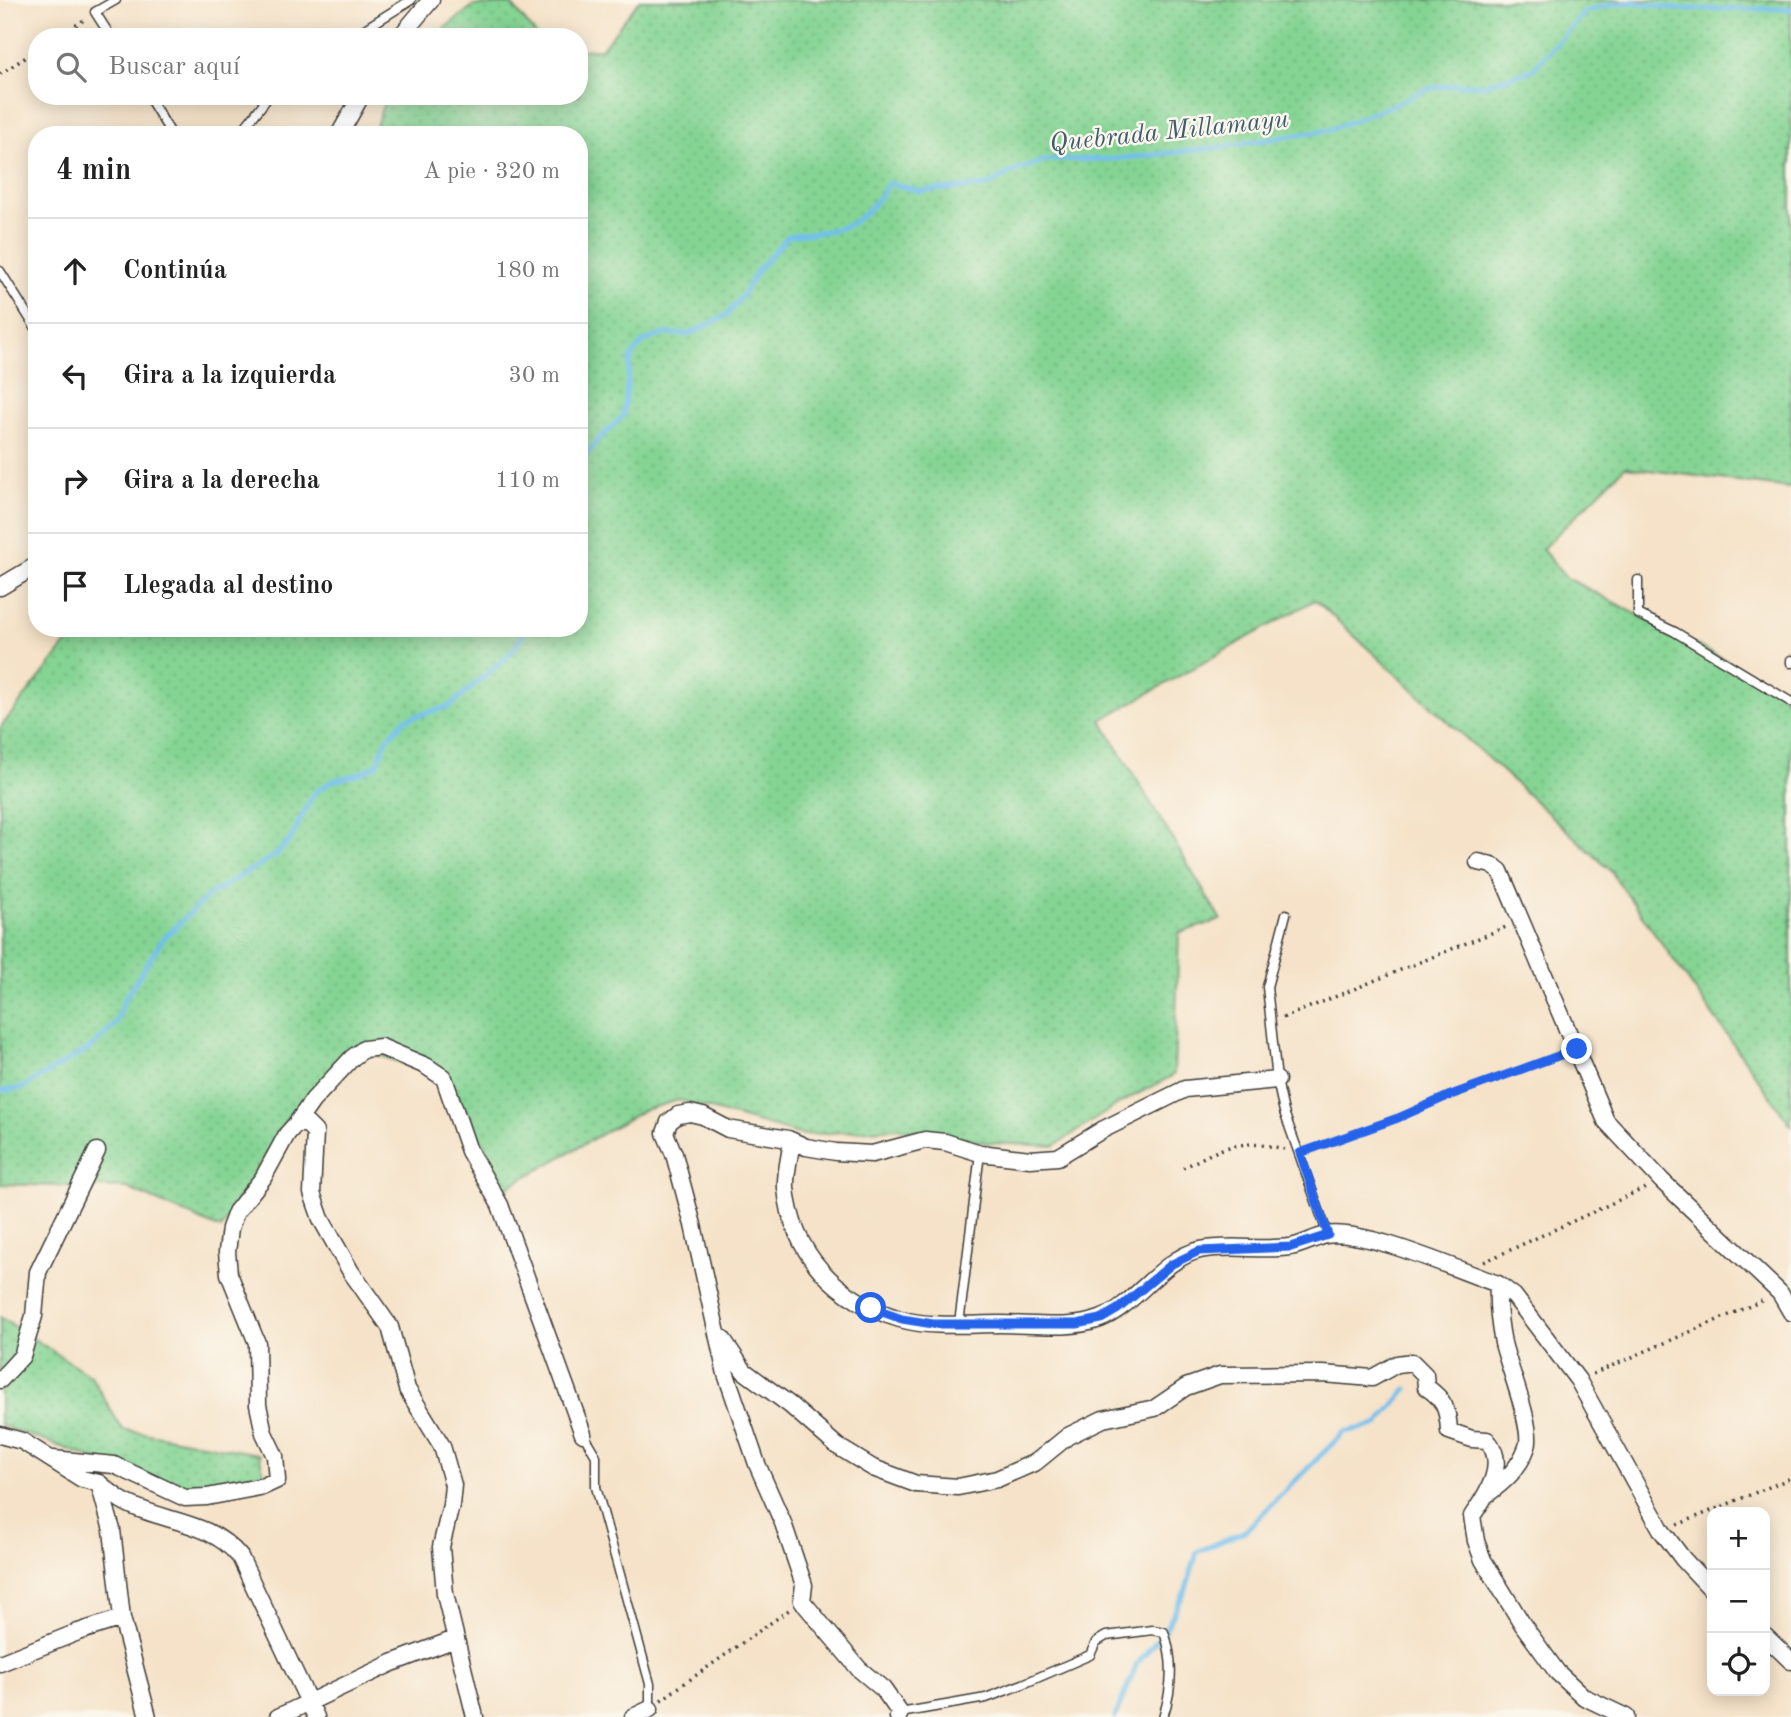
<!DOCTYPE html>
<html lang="es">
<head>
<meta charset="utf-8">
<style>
	body { margin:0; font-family:"Old Standard TT",serif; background:#f2f2f2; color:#222 }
	.controls { position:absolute; right:21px; bottom:21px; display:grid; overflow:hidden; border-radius:14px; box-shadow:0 4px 18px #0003 }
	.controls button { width:63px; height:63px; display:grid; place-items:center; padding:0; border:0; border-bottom:2px solid #e0e0e0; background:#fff; color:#222; font:35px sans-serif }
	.stop { position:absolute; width:21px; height:21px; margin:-16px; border:5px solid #2563eb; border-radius:50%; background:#fff }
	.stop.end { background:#2563eb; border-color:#fff; box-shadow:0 2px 7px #0008 }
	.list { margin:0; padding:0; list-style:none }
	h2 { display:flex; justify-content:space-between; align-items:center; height:91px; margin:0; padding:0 28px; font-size:30px }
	h2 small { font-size:23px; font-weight:400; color:#767676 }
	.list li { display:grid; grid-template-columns:46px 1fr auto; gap:21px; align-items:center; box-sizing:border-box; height:105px; padding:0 28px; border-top:2px solid #e0e0e0 }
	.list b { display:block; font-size:26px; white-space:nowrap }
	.list em { font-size:23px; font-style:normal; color:#767676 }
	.icon { flex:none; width:38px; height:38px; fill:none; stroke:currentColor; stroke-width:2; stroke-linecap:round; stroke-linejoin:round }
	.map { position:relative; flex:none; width:1791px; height:1717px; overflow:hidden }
	.search { position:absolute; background:#fff; box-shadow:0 4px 18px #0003; left:28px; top:28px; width:560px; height:77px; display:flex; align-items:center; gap:18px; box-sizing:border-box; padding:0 24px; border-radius:28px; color:#767676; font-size:26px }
	.panel { position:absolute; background:#fff; box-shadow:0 4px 18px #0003; left:28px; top:126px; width:560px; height:511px; border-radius:28px }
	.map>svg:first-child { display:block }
	.grass { fill:url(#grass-dots); stroke:#507858; stroke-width:2 }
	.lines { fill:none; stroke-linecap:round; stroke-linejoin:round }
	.stream { stroke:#72bfec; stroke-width:5 }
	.lane-casing { stroke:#3d3a36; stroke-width:11 }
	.street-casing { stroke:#3d3a36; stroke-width:19 }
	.path { stroke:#3d3a36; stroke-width:3.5; stroke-dasharray:2 5; stroke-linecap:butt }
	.lane { stroke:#fff; stroke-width:8 }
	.street { stroke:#fff; stroke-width:16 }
	.route { stroke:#2563eb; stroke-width:9 }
	.labels { text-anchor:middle; stroke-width:5; stroke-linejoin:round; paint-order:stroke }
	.water-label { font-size:26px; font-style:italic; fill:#3e5d6f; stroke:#fbf7ec }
</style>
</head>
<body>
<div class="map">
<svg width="1791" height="1717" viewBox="0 0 1791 1717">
	<defs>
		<pattern id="grass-dots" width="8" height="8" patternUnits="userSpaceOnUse" patternTransform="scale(1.75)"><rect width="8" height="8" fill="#85d494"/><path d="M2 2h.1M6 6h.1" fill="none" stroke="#72b57f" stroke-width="1.8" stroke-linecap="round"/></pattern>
	</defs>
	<rect width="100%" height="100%" fill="#fbf7ec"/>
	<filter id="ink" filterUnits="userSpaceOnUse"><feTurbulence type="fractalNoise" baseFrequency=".0143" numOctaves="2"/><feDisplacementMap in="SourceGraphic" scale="14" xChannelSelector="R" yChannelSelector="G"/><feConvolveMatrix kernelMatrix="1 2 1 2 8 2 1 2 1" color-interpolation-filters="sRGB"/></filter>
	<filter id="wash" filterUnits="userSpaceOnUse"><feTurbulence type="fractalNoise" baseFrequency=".00686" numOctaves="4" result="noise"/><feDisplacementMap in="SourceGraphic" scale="28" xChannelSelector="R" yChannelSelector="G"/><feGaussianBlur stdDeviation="1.57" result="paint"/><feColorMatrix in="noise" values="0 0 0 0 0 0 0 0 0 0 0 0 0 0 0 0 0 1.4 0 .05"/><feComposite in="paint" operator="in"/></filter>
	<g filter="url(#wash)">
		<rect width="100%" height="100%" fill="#f5e2c8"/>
		<path class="grass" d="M 640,0 L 1791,0 L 1791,488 L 1625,467 L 1542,549 L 1565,577 L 1771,684 L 1791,705 L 1791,1125 L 1609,869 L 1315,600 L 1101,720 L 1221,920 L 1179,933 L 1174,1075 L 1120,1103 L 1054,1146 L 990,1143 L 896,1128 L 802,1135 L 679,1100 L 644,1110 L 506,1188 L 448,1077 L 361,1050 L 287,1118 L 221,1229 L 127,1188 L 0,1184 L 0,728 L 79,628 L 579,628 L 579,135 L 373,135 L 386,96 L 579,96 L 579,50 L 601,49 Z
			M 511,4 L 538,37 L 433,37 L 473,6 Z
			M 0,1317 L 91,1376 L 122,1429 L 259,1454 L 264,1474 L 201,1492 L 109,1464 L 0,1425 Z"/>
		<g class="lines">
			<path class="stream" d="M 579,465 L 598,440 L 623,416 L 631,357 L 643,342 L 663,334 L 690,334 L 727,315 L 742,296 L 757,271 L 788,236 C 807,233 832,233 850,224 C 865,216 880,197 889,183 L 920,191 L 988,186 L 1009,173 L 1046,160 L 1114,159 L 1216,148 L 1329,130 L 1398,103 L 1426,89 L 1453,85 L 1484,85 L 1532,70 L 1585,12 L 1605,6 L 1632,2 L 1677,9 L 1791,9
				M 0,1091 L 22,1088 L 93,1046 L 116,1023 L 124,1000 L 162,940 L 209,895 L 277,854 L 291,839 L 313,794 L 332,781 L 359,774 L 377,765 L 387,739 L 406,719 L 450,706 L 511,653 L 527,628
				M 1115,1717 L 1137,1664 L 1164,1632 L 1186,1589 L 1197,1552 L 1245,1531 L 1344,1432 L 1377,1425 L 1407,1389"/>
		</g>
	</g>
	<g filter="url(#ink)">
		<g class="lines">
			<defs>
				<path id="lane" d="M 111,37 L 95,12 L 116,0
					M 352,37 L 411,0
					M 148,96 L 172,135
					M 239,135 L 269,96
					M 0,271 L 37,330
					M 1638,580 L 1638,614 L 1675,632 L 1791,702
					M 1791,660 L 1791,663
					M 1286,914 L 1267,987 L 1277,1080 L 1284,1112 L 1328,1235
					M 959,1324 L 980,1153
					M 583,1434 L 596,1456 L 596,1487 L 650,1684 L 650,1709
					M 900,1713 L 986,1698 L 1023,1684 L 1090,1655 L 1096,1642 L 1106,1636 L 1153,1630 L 1164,1632 C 1174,1660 1172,1690 1163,1717"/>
				<path id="street" d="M 400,37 L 431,0
					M 339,135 L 361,96
					M 0,587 L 37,565
					M 1478,862 L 1492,865 L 1500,871 L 1606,1121 L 1662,1181 L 1780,1293 L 1791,1312
					M 296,1124 L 313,1100 L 352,1058 L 364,1049 L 381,1047 L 426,1066 L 444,1078 L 469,1151 L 500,1205 L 583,1434
					M 792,1141 C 790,1156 785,1173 786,1188 C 792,1254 837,1300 900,1319 C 932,1328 968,1324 1000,1324 C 1032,1324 1070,1330 1100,1319 C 1136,1305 1161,1259 1200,1250 C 1230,1244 1261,1251 1290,1247 C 1302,1245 1314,1238 1326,1235 C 1364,1228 1457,1270 1498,1284 L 1514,1296 L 1578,1380 L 1662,1531 L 1683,1559 L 1712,1590
					M 722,1338 L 744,1371 L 790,1405 L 837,1446 L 873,1468 L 916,1484 L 958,1487 L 997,1479 L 1036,1462 L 1068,1436 L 1103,1419 L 1155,1408 L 1186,1387 L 1220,1375 L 1323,1374 L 1372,1378 L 1397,1364 L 1412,1362 L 1425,1375 L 1426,1387 C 1444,1399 1448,1409 1449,1431 L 1472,1439 L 1487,1440 C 1508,1464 1487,1494 1472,1516 L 1476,1541 L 1483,1560 L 1523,1625 L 1557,1672 L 1584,1697 L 1626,1717
					M 0,1380 L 22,1356 L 34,1316 L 38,1272 L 97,1151
					M 0,1435 L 22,1441 L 82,1479 L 99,1483 L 112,1530 L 122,1618 L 148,1717
					M 53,1459 L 114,1465 L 185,1498 L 207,1497 L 264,1486 L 277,1480 L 275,1456 L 264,1433 L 258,1405 L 257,1343 L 229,1274 L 227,1252 L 230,1228 L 236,1212 L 263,1178 L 287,1134 L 296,1124 L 307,1124 L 315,1132 L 312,1193 L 321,1219 L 351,1272 L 390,1327 L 407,1389 L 442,1446 L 453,1485 L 451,1505 L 441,1547 L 445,1594 L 475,1717
					M 99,1483 C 106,1489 114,1495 121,1500 C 160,1523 210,1519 240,1557 L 316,1717
					M 1486,1495 C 1504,1482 1519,1469 1527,1447 C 1534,1429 1508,1365 1503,1343 C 1499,1323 1497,1304 1498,1284
					M 1765,1636 L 1791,1661
					M 0,1663 L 78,1632 L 122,1618
					M 278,1717 L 392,1663 L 455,1639
					M 633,1717 L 650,1709
					M 898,1717 L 900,1713 L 883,1689 L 859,1669 L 802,1601 L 804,1585 L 783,1523 L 757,1464 L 726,1374 L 693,1225 L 674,1154 L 665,1133 L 669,1122 L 678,1115 L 690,1113 L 703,1116 L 728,1129 L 788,1139 L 806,1147 L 836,1152 L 872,1154 L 925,1140 L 945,1142 L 980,1153 L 1030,1159 L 1058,1157 L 1102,1130 L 1185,1089 L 1277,1080"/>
			</defs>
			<use href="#lane" class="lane-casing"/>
			<use href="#street" class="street-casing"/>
			<path class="path" d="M 58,37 L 87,18
				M 0,74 L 37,50
				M 1283,1018 L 1506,927
				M 1308,1150 L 1398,1118 L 1448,1096 L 1563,1055
				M 1183,1168 C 1223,1147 1238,1138 1284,1149
				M 1484,1262 L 1645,1188
				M 1593,1374 L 1766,1299
				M 1677,1525 L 1791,1478
				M 661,1700 L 789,1610"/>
			<use href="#lane" class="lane"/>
			<use href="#street" class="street"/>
		</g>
	</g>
	<g class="lines" filter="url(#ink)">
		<path class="route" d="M 871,1308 L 902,1319 L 933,1324 L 1077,1324 L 1101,1319 L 1118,1309 L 1172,1264 L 1199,1251 L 1291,1247 L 1328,1235 L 1300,1153 L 1398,1118 L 1448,1096 L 1577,1049"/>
	</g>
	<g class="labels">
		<g class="water-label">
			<text transform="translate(1169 130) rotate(-6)" y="9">Quebrada Millamayu</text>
		</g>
	</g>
</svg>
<div class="controls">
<button>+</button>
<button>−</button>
<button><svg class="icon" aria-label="locate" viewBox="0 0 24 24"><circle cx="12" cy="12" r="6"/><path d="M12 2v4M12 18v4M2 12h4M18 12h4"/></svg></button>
</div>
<div class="stop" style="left:871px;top:1308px"></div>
<div class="stop end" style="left:1577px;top:1049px"></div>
<div class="search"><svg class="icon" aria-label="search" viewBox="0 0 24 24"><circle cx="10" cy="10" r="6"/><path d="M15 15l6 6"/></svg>Buscar aquí</div>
<section class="panel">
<h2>4 min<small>A pie · 320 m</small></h2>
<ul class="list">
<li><svg class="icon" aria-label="ahead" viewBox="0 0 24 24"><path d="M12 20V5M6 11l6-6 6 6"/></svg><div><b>Continúa</b></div><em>180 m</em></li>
<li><svg class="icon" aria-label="left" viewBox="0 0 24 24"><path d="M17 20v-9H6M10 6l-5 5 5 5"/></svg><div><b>Gira a la izquierda</b></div><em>30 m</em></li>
<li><svg class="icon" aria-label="right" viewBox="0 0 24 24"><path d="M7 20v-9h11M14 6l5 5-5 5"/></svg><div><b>Gira a la derecha</b></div><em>110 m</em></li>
<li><svg class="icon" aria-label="arrive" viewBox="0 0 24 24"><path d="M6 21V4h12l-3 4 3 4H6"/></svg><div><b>Llegada al destino</b></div></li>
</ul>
</section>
</div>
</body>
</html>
